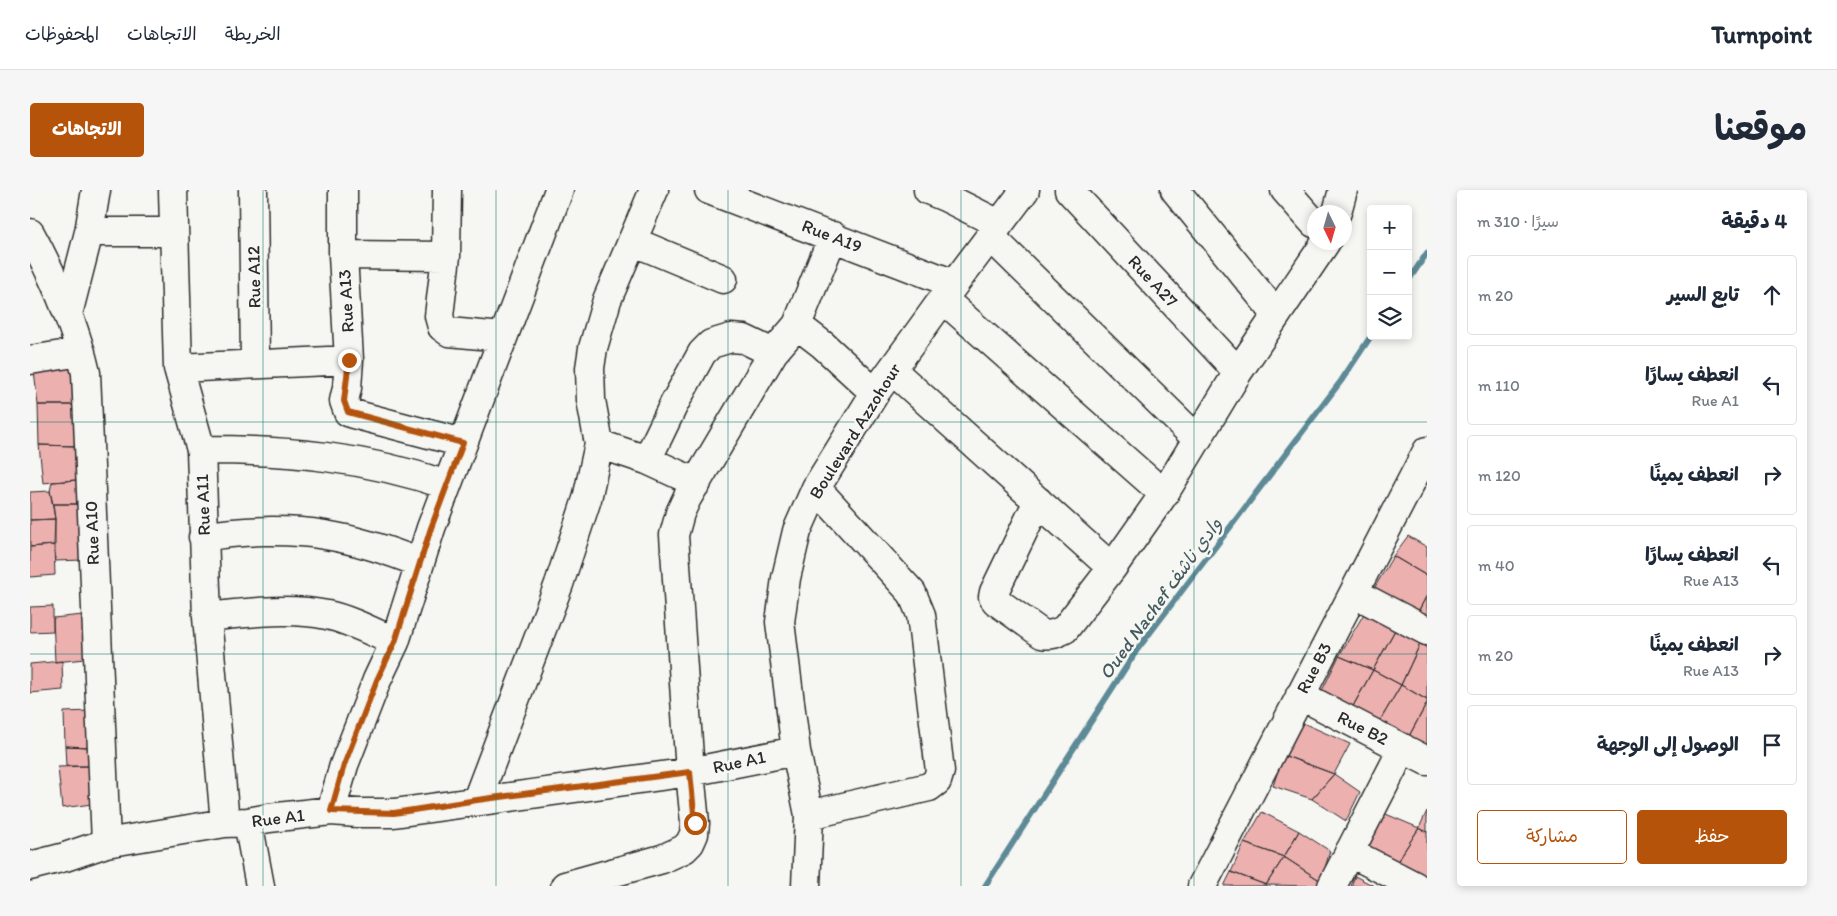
<!DOCTYPE html>
<html lang="ar">
<head>
<meta charset="utf-8">
<style>
	body { margin:0; font-family:Itim,"Playpen Sans Arabic",sans-serif; background:#f6f6f7; color:#1f2937; direction:rtl }
	.controls { position:absolute; right:15px; top:15px; display:grid; overflow:hidden; border-radius:5px; box-shadow:0 2px 8px #0003 }
	.controls button { width:45px; height:45px; display:grid; place-items:center; padding:0; border:0; border-bottom:1px solid #e0e1e3; background:#fff; color:#1f2937; font:25px sans-serif }
	.compass { position:absolute; left:1277px; top:15px; width:45px; height:45px; border-radius:50%; background:#fff; box-shadow:0 2px 8px #0003; rotate:175deg }
	.stop { position:absolute; width:15px; height:15px; margin:-11px; border:4px solid #b45309; border-radius:50%; background:#fff }
	.stop.end { background:#b45309; border-color:#fff; box-shadow:0 1px 5px #0008 }
	.list { margin:0; padding:0; list-style:none }
	h2 { display:flex; justify-content:space-between; align-items:center; height:65px; margin:0; padding:0 20px; font-size:21px }
	h2 small { font-size:16px; font-weight:400; color:#747a83 }
	.list li { display:grid; grid-template-columns:32px 1fr auto; gap:15px; align-items:center; box-sizing:border-box; height:80px; margin:0 10px 10px; padding:0 10px; border:1px solid #e0e1e3; border-radius:5px }
	.list b { display:block; font-size:19px; white-space:nowrap }
	.list p { margin:0; font-size:16px; white-space:nowrap; color:#747a83 }
	.list em { font-size:16px; font-style:normal; color:#747a83 }
	.actions { display:flex; gap:10px; padding:15px 20px }
	.actions a { flex:1; padding:11px 0; border:1px solid #b45309; border-radius:5px; text-align:center; font-size:18px; color:#b45309 }
	.actions .main { background:#b45309; color:#fff }
	.icon { flex:none; width:28px; height:28px; fill:none; stroke:currentColor; stroke-width:2; stroke-linecap:round; stroke-linejoin:round }
	.map { position:relative; flex:none; width:1397px; height:696px; overflow:hidden; direction:ltr; border-radius:5px }
	header { display:flex; align-items:center; gap:30px; box-sizing:border-box; height:70px; padding:0 25px; background:#fff; border-bottom:1px solid #e0e1e3 }
	header strong { font-size:24px }
	nav { display:flex; gap:28px; margin-inline-start:auto; font-size:18px }
	.intro { display:flex; align-items:center; justify-content:space-between; box-sizing:border-box; height:120px; padding:0 30px }
	h1 { margin:0; font-size:35px }
	.button { padding:12px 22px; border-radius:5px; background:#b45309; color:#fff; font-size:18px; font-weight:700 }
	main { display:flex; gap:30px; padding:0 30px }
	aside { flex:1; background:#fff; border-radius:5px; box-shadow:0 2px 8px #0003 }
	.map>svg:first-child { display:block }
	.lines { fill:none; stroke-linecap:round; stroke-linejoin:round }
	.stream { stroke:#5d8a96; stroke-width:6 }
	.building { fill:#ecb0af; stroke:#2b2b2b }
	.minor-casing { stroke:#2b2b2b; stroke-width:31 }
	.minor { stroke:#f6f6f2; stroke-width:28 }
	.route { stroke:#b45309; stroke-width:6 }
	.grid { fill:none; stroke:#0f766e; stroke-width:1; stroke-opacity:0.55 }
	.labels { text-anchor:middle; stroke-width:5; stroke-linejoin:round; paint-order:stroke }
	.street-label { font-size:18px; fill:#2b2b2b; stroke:#f6f6f2 }
	.water-label { font-size:19px; font-style:italic; fill:#445b60; stroke:#f6f6f2 }
</style>
</head>
<body>
<header>
<strong>Turnpoint</strong>
<nav><a>الخريطة</a><a>الاتجاهات</a><a>المحفوظات</a></nav>
</header>
<div class="intro"><h1>موقعنا</h1><a class="button">الاتجاهات</a></div>
<main>
<aside>
<h2>4 دقيقة<small>سيرًا · 310 m</small></h2>
<ul class="list">
<li><svg class="icon" aria-label="ahead" viewBox="0 0 24 24"><path d="M12 20V5M6 11l6-6 6 6"/></svg><div><b>تابع السير</b></div><em>20 m</em></li>
<li><svg class="icon" aria-label="left" viewBox="0 0 24 24"><path d="M17 20v-9H6M10 6l-5 5 5 5"/></svg><div><b>انعطف يسارًا</b><p>Rue A1</p></div><em>110 m</em></li>
<li><svg class="icon" aria-label="right" viewBox="0 0 24 24"><path d="M7 20v-9h11M14 6l5 5-5 5"/></svg><div><b>انعطف يمينًا</b></div><em>120 m</em></li>
<li><svg class="icon" aria-label="left" viewBox="0 0 24 24"><path d="M17 20v-9H6M10 6l-5 5 5 5"/></svg><div><b>انعطف يسارًا</b><p>Rue A13</p></div><em>40 m</em></li>
<li><svg class="icon" aria-label="right" viewBox="0 0 24 24"><path d="M7 20v-9h11M14 6l5 5-5 5"/></svg><div><b>انعطف يمينًا</b><p>Rue A13</p></div><em>20 m</em></li>
<li><svg class="icon" aria-label="arrive" viewBox="0 0 24 24"><path d="M6 21V4h12l-3 4 3 4H6"/></svg><div><b>الوصول إلى الوجهة</b></div></li>
</ul>
<div class="actions"><a class="main">حفظ</a><a>مشاركة</a></div>
</aside>
<div class="map">
<svg width="1397" height="696" viewBox="0 0 1397 696">
	<rect width="100%" height="100%" fill="#f6f6f2"/>
	<filter id="ink" filterUnits="userSpaceOnUse"><feTurbulence type="fractalNoise" baseFrequency=".02" numOctaves="2"/><feDisplacementMap in="SourceGraphic" scale="10" xChannelSelector="R" yChannelSelector="G"/><feConvolveMatrix kernelMatrix="1 2 1 2 8 2 1 2 1" color-interpolation-filters="sRGB"/></filter>
	<g filter="url(#ink)">
		<g class="lines">
			<path class="stream" d="M 1378,91 L 1397,63
				M 955,696 L 1107,460 L 1311,191 L 1341,146"/>
		</g>
		<path class="building" d="M 44,176 L 43,215 L 8,215 L 4,180 Z
			M 8,215 L 43,215 L 45,256 L 9,255 Z
			M 9,255 L 45,256 L 46,290 L 13,293 Z
			M 46,290 L 51,314 L 23,314 L 20,301 L 22,292 Z
			M 20,301 L 25,329 L 0,330 L 0,302 Z
			M 23,314 L 51,314 L 53,370 L 25,371 L 25,329 Z
			M 25,329 L 24,355 L 0,357 L 0,330 Z
			M 1378,346 L 1397,357 L 1397,386 L 1363,366 Z
			M 24,355 L 25,385 L 0,387 L 0,357 Z
			M 1363,366 L 1397,386 L 1397,405 L 1389,420 L 1342,402 Z
			M 1397,405 L 1397,425 L 1389,420 Z
			M 23,416 L 23,441 L 0,442 L 0,417 Z
			M 1335,422 L 1365,440 L 1343,480 L 1309,466 Z
			M 53,425 L 55,469 L 25,472 L 23,428 Z
			M 1365,440 L 1390,454 L 1371,495 L 1343,480 Z
			M 1390,454 L 1397,458 L 1397,510 L 1371,495 Z
			M 1309,466 L 1343,480 L 1322,518 L 1289,507 Z
			M 32,471 L 33,500 L 0,503 L 0,474 Z
			M 1343,480 L 1371,495 L 1348,534 L 1322,518 Z
			M 1371,495 L 1397,510 L 1397,513 L 1378,548 L 1348,534 Z
			M 1397,513 L 1397,556 L 1378,548 Z
			M 60,521 L 59,557 L 35,556 L 34,522 Z
			M 1273,533 L 1320,554 L 1304,584 L 1253,565 Z
			M 35,556 L 59,557 L 60,576 L 36,576 Z
			M 1253,565 L 1304,584 L 1282,609 L 1243,596 Z
			M 60,576 L 62,614 L 32,618 L 28,577 Z
			M 1304,584 L 1330,602 L 1316,631 L 1282,609 Z
			M 1397,621 L 1397,642 L 1389,638 Z
			M 1232,622 L 1269,641 L 1254,667 L 1214,653 Z
			M 1351,622 L 1389,638 L 1367,672 L 1333,656 Z
			M 1389,638 L 1397,642 L 1397,688 L 1367,672 Z
			M 1269,641 L 1300,661 L 1291,691 L 1254,667 Z
			M 1214,653 L 1254,667 L 1236,695 L 1201,682 Z
			M 1254,667 L 1291,691 L 1289,696 L 1236,695 Z
			M 1201,682 L 1236,695 L 1236,696 L 1194,696 Z
			M 1325,686 L 1344,696 L 1321,696 Z"/>
		<g class="lines">
			<defs>
				<path id="minor" d="M 143,0 L 148,178 L 171,260 L 177,427 L 195,633
					M 223,0 L 225,173
					M 313,0 L 313,65 L 319,170 L 317,198 L 314,211 L 318,222 L 323,224 L 433,253
					M 679,0 L 924,94
					M 898,0 L 915,7 L 969,34
					M 1039,0 L 1208,182
					M 1145,0 L 1246,124
					M 1255,0 L 1284,33
					M 1307,22 L 1313,0
					M 59,42 L 144,42
					M 0,43 C 24,87 45,134 56,183 L 76,653
					M 960,46 L 1167,249
					M 602,51 L 693,89
					M 313,65 L 416,66 L 409,126 L 412,137 L 419,142 L 472,147
					M 416,66 L 417,0
					M 913,109 L 1134,304
					M 38,124 L 59,42 L 66,0
					M 767,135 L 793,155 L 845,203
					M 0,170 L 51,162
					M 148,178 L 319,170
					M 862,180 L 1082,378
					M 569,254 L 617,270 L 667,293
					M 171,260 C 258,260 335,267 417,295
					M 617,270 L 644,214 L 672,163 L 681,154 L 701,148 L 714,149 L 743,163
					M 1008,311 L 964,402 L 963,407 L 966,411 L 1012,444 C 1021,446 1027,443 1035,439 L 1082,378 L 1134,304 L 1208,182 L 1296,52
					M 173,347 C 208,340 260,339 295,345 C 327,350 360,361 390,373
					M 1324,403 L 1397,441
					M 177,427 C 216,423 258,417 297,425 C 318,429 345,443 365,452
					M 1270,505 L 1397,571
					M 447,610 L 529,394 L 557,309 L 569,254 L 561,210 L 560,178 L 563,158 L 577,110 L 624,0
					M 301,621 L 314,575 L 347,490 L 365,452 L 401,338 L 529,0
					M 779,625 L 899,597 L 907,591 L 910,581 L 891,425 L 882,403 L 786,298
					M 218,632 L 230,696
					M 1319,662 L 1385,696
					M 0,676 L 35,667 L 76,653 L 195,633 L 218,632 L 239,628 L 301,621 L 327,623 L 364,623 L 660,582 L 766,561
					M 535,696 L 632,669 L 654,659 L 660,653 L 664,644 L 665,633 L 660,582 L 644,345 L 650,323 L 657,308 L 743,163 L 767,135 L 803,46
					M 776,696 L 779,625 L 766,561 L 750,432 L 756,388 L 767,341 L 786,298 L 845,203 L 913,109 L 995,0
					M 1172,696 L 1397,261
					M 1302,696 L 1373,558"/>
			</defs>
			<use href="#minor" class="minor-casing"/>
			<use href="#minor" class="minor"/>
		</g>
	</g>
	<g class="lines" filter="url(#ink)">
		<path class="route" d="M 319,170 L 314,211 L 318,222 L 433,253 L 401,338 L 365,452 L 347,490 L 314,575 L 301,621 L 364,623 L 447,610 L 660,582 L 665,633"/>
	</g>
	<path class="grid" d="M 233,0 L 233,696M 466,0 L 466,696M 698,0 L 698,696M 931,0 L 931,696M 1164,0 L 1164,696M 0,232 L 1397,232M 0,464 L 1397,464"/>
	<g class="labels">
		<g class="street-label">
			<text transform="translate(802 46) rotate(21)" y="6">Rue A19</text>
			<text transform="translate(224 87) rotate(-91)" y="6">Rue A12</text>
			<text transform="translate(1123 91) rotate(47)" y="6">Rue A27</text>
			<text transform="translate(316 111) rotate(-93)" y="6">Rue A13</text>
			<text transform="translate(825 241) rotate(-58)" y="6">Boulevard Azzohour</text>
			<text transform="translate(173 315) rotate(-92)" y="6">Rue A11</text>
			<text transform="translate(62 343) rotate(-92)" y="6">Rue A10</text>
			<text transform="translate(1284 478) rotate(-62)" y="6">Rue B3</text>
			<text transform="translate(1333 538) rotate(27)" y="6">Rue B2</text>
			<text transform="translate(709 572) rotate(-12)" y="6">Rue A1</text>
			<text transform="translate(248 628) rotate(-7)" y="6">Rue A1</text>
		</g>
		<g class="water-label">
			<text transform="translate(1130 408) rotate(-54)" y="7">Oued Nachef وادي ناشف</text>
		</g>
	</g>
</svg>
<div class="controls">
<button>+</button>
<button>−</button>
<button><svg class="icon" aria-label="layers" viewBox="0 0 24 24"><path d="M12 4l9 5-9 5-9-5zM3 14l9 5 9-5"/></svg></button>
</div>
<svg class="compass" viewBox="-18 -18 36 36"><path d="M0-13l5 13h-10z" fill="#e53935"/><path d="M0 13l5-13h-10z" fill="#747a83"/></svg>
<div class="stop" style="left:665px;top:633px"></div>
<div class="stop end" style="left:319px;top:170px"></div>
</div>
</main>
</body>
</html>
